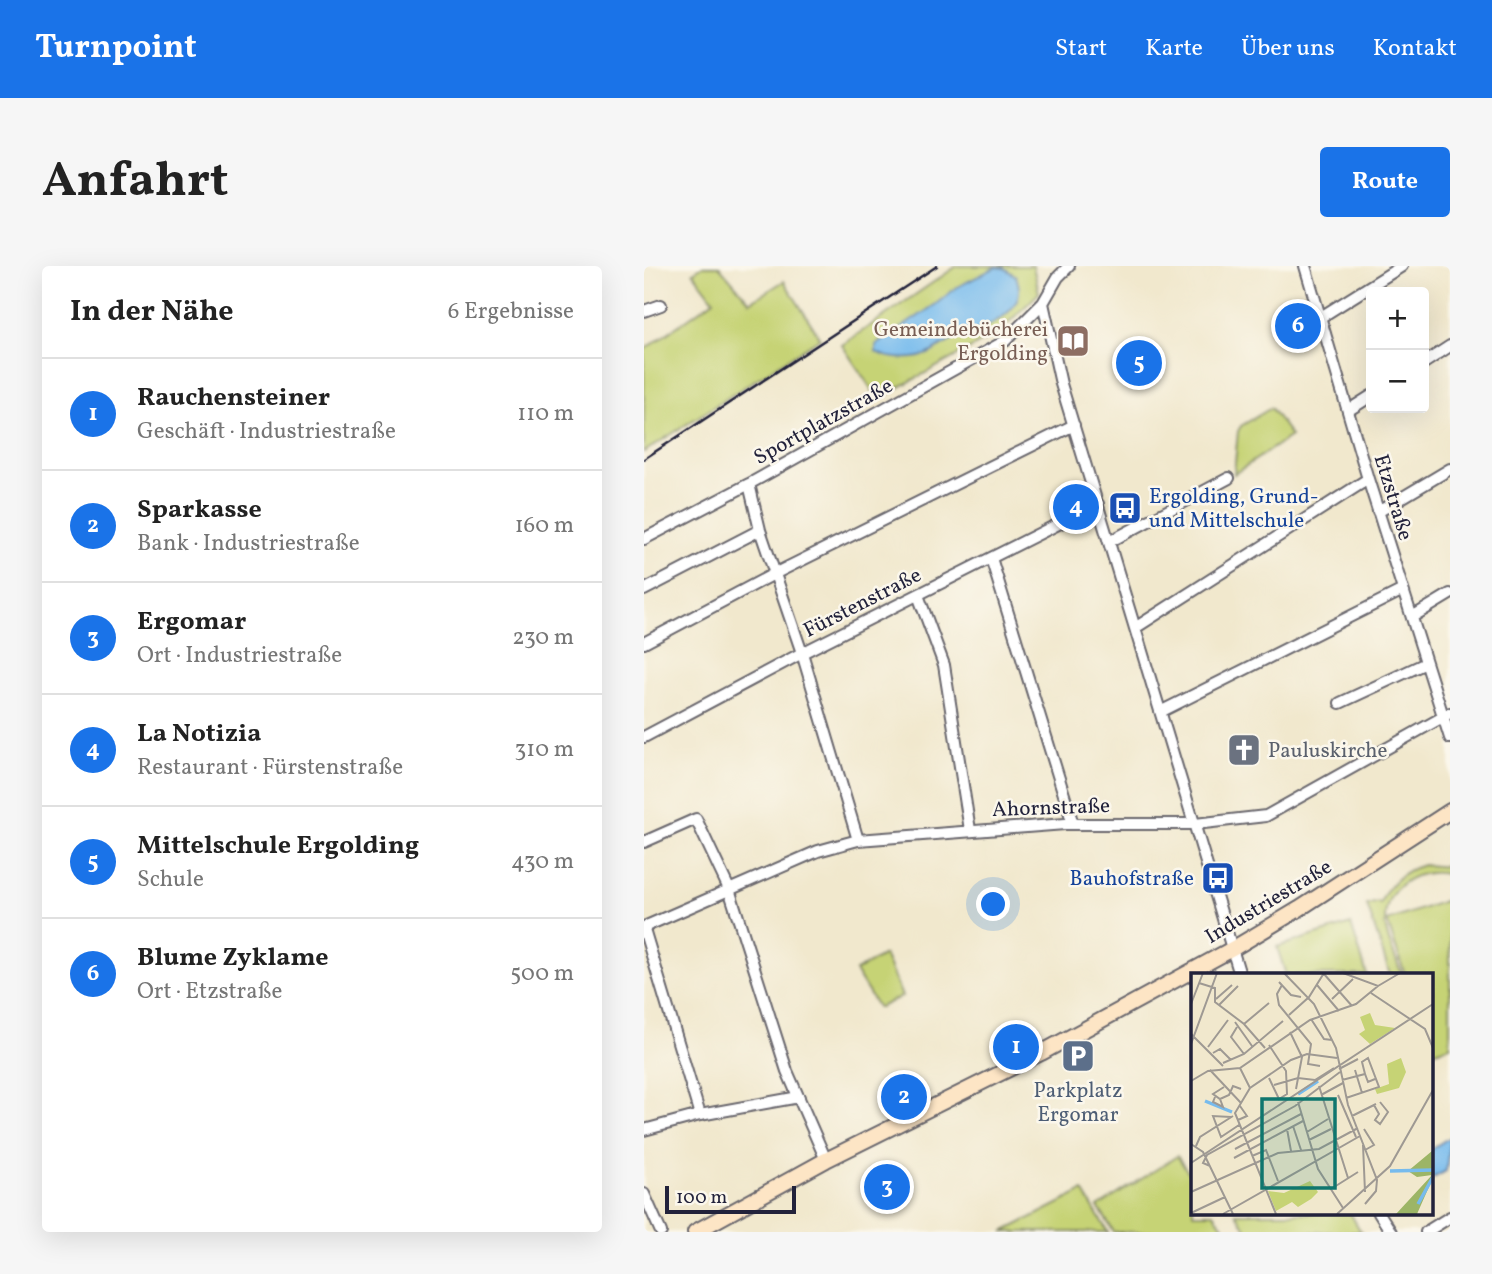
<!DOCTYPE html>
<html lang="de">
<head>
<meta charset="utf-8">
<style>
	body { margin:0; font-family:Vollkorn,serif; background:#f6f6f6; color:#222 }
	.controls { position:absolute; right:21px; top:21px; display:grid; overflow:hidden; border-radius:7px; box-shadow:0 7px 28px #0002 }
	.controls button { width:63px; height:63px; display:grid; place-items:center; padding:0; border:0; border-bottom:2px solid #e0e0e0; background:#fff; color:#222; font:35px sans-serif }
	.scale { position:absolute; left:21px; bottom:18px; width:131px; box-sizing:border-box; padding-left:7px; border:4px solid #22223b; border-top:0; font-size:19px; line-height:24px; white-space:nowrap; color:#22223b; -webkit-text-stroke:5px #fbf7ec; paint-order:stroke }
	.you { position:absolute; left:350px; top:639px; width:24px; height:24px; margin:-18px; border:5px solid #fff; border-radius:50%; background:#1a73e8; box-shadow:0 0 0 10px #1a73e833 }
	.badge { display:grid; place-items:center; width:46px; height:46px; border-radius:50%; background:#1a73e8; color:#fff; font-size:23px; font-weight:700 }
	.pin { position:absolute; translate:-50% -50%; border:4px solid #fff; box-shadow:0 2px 7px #0006 }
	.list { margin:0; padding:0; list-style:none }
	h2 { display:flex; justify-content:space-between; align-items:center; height:91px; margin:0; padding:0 28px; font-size:30px }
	h2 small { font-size:23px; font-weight:400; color:#767676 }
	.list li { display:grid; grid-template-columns:46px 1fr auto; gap:21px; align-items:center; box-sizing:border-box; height:112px; padding:0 28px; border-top:2px solid #e0e0e0 }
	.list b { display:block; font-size:26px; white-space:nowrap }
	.list p { margin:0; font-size:23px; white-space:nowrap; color:#767676 }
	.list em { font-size:23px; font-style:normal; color:#767676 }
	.map { position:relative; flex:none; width:806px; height:966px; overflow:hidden; border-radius:7px }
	header { display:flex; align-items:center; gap:42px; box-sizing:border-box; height:98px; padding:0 35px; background:#1a73e8; color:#fff }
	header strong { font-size:33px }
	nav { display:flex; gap:38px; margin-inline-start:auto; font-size:24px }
	.intro { display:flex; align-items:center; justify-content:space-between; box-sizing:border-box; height:168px; padding:0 42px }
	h1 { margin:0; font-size:49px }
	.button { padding:18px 32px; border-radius:7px; background:#1a73e8; color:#fff; font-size:24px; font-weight:700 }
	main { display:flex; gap:42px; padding:0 42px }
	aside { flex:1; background:#fff; border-radius:7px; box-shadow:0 7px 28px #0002 }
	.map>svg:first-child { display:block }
	.green { fill:#c6d375; stroke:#747a58; stroke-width:2 }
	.water { fill:#77bbed; stroke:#4c6e94; stroke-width:2 }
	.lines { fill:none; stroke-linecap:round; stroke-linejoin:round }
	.street-casing { stroke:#6a676e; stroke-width:14 }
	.secondary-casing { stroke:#6a676e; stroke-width:18 }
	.street { stroke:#fff; stroke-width:10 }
	.secondary { stroke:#fde5c5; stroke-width:14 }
	.rail { stroke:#22223b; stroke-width:2.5 }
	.labels { text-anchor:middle; stroke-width:5; stroke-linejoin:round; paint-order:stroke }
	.education-label { font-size:21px; fill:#785e54; stroke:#fbf7ec; text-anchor:end }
	.street-label { font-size:21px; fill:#22223b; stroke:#fbf7ec }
	.transit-label { font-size:21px; fill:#164399; stroke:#fbf7ec; text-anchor:start }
	.worship-label { font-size:21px; fill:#5b616d; stroke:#fbf7ec; text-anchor:start }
	.service-label { font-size:21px; fill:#4e5e75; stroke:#fbf7ec }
	.inset-river { fill:none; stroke:#77bbed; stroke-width:3.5 }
	.inset-road { fill:none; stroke:#9e9993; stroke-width:2 }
	.view { fill:#0f766e; fill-opacity:0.15; stroke:#0f766e; stroke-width:3.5 }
	.inset-edge { fill:none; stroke:#22223b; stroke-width:3.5 }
</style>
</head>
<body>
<header>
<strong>Turnpoint</strong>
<nav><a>Start</a><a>Karte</a><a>Über uns</a><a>Kontakt</a></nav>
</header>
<div class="intro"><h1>Anfahrt</h1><a class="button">Route</a></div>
<main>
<aside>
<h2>In der Nähe<small>6 Ergebnisse</small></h2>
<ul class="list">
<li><span class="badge">1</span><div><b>Rauchensteiner</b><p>Geschäft · Industriestraße</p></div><em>110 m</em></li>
<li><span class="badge">2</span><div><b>Sparkasse</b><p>Bank · Industriestraße</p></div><em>160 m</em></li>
<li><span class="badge">3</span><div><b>Ergomar</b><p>Ort · Industriestraße</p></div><em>230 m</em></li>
<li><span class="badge">4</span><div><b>La Notizia</b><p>Restaurant · Fürstenstraße</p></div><em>310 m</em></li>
<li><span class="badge">5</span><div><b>Mittelschule Ergolding</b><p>Schule</p></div><em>430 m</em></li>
<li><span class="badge">6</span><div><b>Blume Zyklame</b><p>Ort · Etzstraße</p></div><em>500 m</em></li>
</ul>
</aside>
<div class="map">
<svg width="806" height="966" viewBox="0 0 806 966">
	<rect width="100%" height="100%" fill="#fbf7ec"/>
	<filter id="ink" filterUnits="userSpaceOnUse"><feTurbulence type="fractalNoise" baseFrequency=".0143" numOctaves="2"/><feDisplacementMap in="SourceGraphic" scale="14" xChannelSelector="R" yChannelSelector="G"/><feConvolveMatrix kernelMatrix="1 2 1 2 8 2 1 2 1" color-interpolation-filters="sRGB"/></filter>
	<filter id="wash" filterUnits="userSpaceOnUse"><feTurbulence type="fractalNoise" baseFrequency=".00686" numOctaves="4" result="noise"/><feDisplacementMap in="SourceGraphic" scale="28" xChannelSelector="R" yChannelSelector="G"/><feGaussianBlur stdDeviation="1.57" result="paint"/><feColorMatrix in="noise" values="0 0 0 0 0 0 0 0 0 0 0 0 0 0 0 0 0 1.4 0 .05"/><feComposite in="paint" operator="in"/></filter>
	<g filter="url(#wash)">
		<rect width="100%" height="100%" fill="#f1e8cd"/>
		<path class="green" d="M 59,0 L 75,0 L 106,36 L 140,15 L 176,72 L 0,186 L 0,84 L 70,34 L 49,6 Z
			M 313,0 L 389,0 L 395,27 L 353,68 L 234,133 L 198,79 Z
			M 627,142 L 647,170 L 590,208 L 594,165 L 597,160 Z
			M 779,599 L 805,601 L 806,609 C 774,600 740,620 741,656 C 742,673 752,692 758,709 L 746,709 L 723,639 L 734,636 L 736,638 C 744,617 758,605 779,599 Z
			M 806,633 L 806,780 L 788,786 L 787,709 L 761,709 L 743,655 Z
			M 707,658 L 723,709 L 642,709 L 633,681 Z
			M 240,689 L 258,730 L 234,742 L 211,705 Z
			M 533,890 L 549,913 L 549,947 L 570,947 L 583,966 L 470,966 L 454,941 Z
			M 439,925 L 464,966 L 359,966 Z
			M 592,947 L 706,947 L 717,966 L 604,966 Z"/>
		<path class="water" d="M 352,1 L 360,2 L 372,10 C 375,19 377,27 372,36 C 360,59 324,66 303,77 C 292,83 283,91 269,92 C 257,93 242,92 232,86 L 232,79 L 292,38 L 313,21 Z
			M 806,871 L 802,905 L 787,913 L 787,883 Z"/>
	</g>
	<g filter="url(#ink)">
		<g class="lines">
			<defs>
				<path id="street" d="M 661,0 L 724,213 L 806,472
					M 399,37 L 417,118 L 596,709
					M 0,45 L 17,39
					M 677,51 L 758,0
					M 780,97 L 806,80
					M 705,144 L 727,130
					M 105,218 L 116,264 L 158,387 L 214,574
					M 734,246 L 806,203
					M 0,273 L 105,218 L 361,75 L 399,37 L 414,11 L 425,0
					M 465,276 L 585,212
					M 347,292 L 429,558
					M 0,324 L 116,264
					M 274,329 L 300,399 L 326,564
					M 768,351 L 806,328
					M 491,362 L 724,213
					M 0,377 L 130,308 L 430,159
					M 696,437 L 782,397
					M 518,445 L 759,324
					M 0,471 L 158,387 L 454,238
					M 0,576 L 52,553 L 85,623 L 143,805 L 182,894
					M 0,661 L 174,585 L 214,574 L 421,558 L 551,558 L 622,550 L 806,447
					M 0,663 L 56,849
					M 0,864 L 56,849 L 155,831
					M 0,928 L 17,966
					M 735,947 L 747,966
					M 782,966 L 806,951"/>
				<path id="secondary" d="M 51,966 L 182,894 L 397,787 L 590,682 L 655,643 L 806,545"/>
			</defs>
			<use href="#street" class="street-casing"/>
			<use href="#secondary" class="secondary-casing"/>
			<use href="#street" class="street"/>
			<use href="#secondary" class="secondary"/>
			<path class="rail" d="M 0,193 L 293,0"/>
		</g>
	</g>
	<defs>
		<symbol id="library-square" viewBox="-11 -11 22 22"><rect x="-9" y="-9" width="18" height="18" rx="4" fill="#8d6e63" stroke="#fbf7ec"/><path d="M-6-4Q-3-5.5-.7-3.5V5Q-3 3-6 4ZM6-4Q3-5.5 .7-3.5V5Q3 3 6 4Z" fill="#fff"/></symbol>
		<symbol id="bus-square" viewBox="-11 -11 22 22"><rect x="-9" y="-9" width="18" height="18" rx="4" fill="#1a4fb4" stroke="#fbf7ec"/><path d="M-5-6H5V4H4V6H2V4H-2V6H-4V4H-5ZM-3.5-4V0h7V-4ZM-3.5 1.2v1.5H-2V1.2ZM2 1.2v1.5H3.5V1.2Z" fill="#fff"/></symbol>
		<symbol id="church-square" viewBox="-11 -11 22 22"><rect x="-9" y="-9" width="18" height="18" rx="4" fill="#6b7280" stroke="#fbf7ec"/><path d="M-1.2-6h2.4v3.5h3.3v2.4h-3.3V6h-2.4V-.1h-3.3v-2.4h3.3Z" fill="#fff"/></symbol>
		<symbol id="parking-square" viewBox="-11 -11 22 22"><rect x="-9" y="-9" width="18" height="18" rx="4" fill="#5c6f8a" stroke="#fbf7ec"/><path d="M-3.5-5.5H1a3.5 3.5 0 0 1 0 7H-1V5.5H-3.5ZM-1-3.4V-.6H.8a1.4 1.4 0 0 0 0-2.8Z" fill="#fff"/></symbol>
	</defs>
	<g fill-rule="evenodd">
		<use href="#library-square" x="410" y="56" width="38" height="38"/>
		<use href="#bus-square" x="462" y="223" width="38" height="38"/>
		<use href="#church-square" x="581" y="465" width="38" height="38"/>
		<use href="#bus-square" x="555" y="593" width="38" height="38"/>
		<use href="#parking-square" x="415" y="771" width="38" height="38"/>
	</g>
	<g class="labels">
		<g class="education-label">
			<text x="404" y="70">Gemeindebücherei<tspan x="404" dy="24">Ergolding</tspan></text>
		</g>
		<g class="street-label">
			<text transform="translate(179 155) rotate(-29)" y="7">Sportplatzstraße</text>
			<text transform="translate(750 231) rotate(73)" y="7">Etzstraße</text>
			<text transform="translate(218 336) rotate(-27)" y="7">Fürstenstraße</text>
			<text transform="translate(407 541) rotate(-2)" y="7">Ahornstraße</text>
			<text transform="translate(624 635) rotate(-31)" y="7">Industriestraße</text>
		</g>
		<g class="transit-label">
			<text x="505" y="237">Ergolding, Grund-<tspan x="505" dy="24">und Mittelschule</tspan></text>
			<text x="550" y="619" text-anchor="end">Bauhofstraße</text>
		</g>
		<g class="worship-label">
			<text x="624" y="491">Pauluskirche</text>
		</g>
		<g class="service-label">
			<text x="434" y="831">Parkplatz<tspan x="434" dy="24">Ergomar</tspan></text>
		</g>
	</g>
	<g transform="translate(547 707)">
		<rect width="242" height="242" fill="#f1e8cd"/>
		<path d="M 179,40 L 184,52 L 204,55 L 179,71 L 168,61 L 174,57 L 169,44 ZM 210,85 L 215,99 L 208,115 L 186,121 L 184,116 L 198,111 L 196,91 ZM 119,208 L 127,219 L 120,226 L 107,234 L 101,229 L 85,238 L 77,218 L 93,220 Z" fill="#c6d375"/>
		<path d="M 241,178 L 241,207 L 226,241 L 205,241 L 241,202 L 226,204 L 217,198 Z" fill="#9cb566"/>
		<path class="inset-river" d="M 107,121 L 127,108M 14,128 L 41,139M 199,198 L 242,197M 227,231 L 242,204"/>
		<path class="inset-road" d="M 93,0 L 123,31 L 145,75 L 157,132 L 186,207 L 185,218 L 174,231M 152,0 L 187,13 L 209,0M 133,1 L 161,33M 88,9 L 100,22 L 110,24M 8,10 L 24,15 L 24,29 L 53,51 L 74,75M 91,12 L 86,21 L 88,32 L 120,71 L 117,91 L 129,93M 126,12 L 148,38M 180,20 L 234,56 L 242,75M 25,26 L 41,12M 141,26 L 162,6M 0,31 L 12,0M 28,32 L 47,13M 98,42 L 118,24 L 133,0M 120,46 L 133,66 L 141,67M 44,49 L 61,73M 53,51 L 78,30M 46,54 L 40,64 L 53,81M 99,59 L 111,84 L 105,116M 0,61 L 32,93M 0,71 L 26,0M 17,74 L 37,47M 22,80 L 29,76 L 40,87M 32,90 L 53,81 L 92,48M 49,95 L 59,115M 148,96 L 167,86M 19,97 L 50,130M 164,97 L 171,120M 78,105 L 88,126 L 96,121 L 95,98 L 78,72M 151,107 L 174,101 L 177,109 L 184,106M 0,108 L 17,98 L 49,95 L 119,47 L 165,31 L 187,13M 83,112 L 107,105 L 124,107 L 143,95M 128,113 L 157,205M 33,114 L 22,121 L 29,126 L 38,122 L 42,113 L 50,116M 130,122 L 152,110M 147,122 L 165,164M 24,124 L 22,129 L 32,134 L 29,126M 155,125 L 188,114 L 177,85 L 171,89 L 174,101M 107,129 L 127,196 L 152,235M 183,132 L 188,141 L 184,147 L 189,151 L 197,139 L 189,129M 161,143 L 185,131M 40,144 L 22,143 L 30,164 L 48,152M 47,147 L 56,143 L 49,133M 102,153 L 110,177M 96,156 L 100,178M 173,156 L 183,172 L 174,177M 116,159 L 137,146M 118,167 L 140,156M 0,171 L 12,179 L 42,241M 172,172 L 174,219M 5,173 L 9,164 L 42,143M 44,176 L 110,141M 61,183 L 75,177 L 87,208M 43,185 L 112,148M 0,190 L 242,31M 19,193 L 12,190 L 16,182 L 104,133 L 149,99M 140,216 L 167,199M 0,219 L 87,180 L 128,176 L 167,155M 0,240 L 34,224M 32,241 L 169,163M 85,241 L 44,140 L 59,115 L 100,87 L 116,81 L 146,85M 146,241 L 199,193 L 242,117"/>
		<path class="view" d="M 71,126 L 144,126 L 144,215 L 71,215 Z"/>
		<rect width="242" height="242" class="inset-edge"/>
	</g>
</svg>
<div class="controls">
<button>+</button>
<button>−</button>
</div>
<div class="scale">100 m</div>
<div class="you"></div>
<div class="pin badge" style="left:372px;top:781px">1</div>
<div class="pin badge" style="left:260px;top:831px">2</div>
<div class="pin badge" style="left:243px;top:921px">3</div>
<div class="pin badge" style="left:432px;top:241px">4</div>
<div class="pin badge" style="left:495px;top:97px">5</div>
<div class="pin badge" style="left:654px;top:60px">6</div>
</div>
</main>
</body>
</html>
